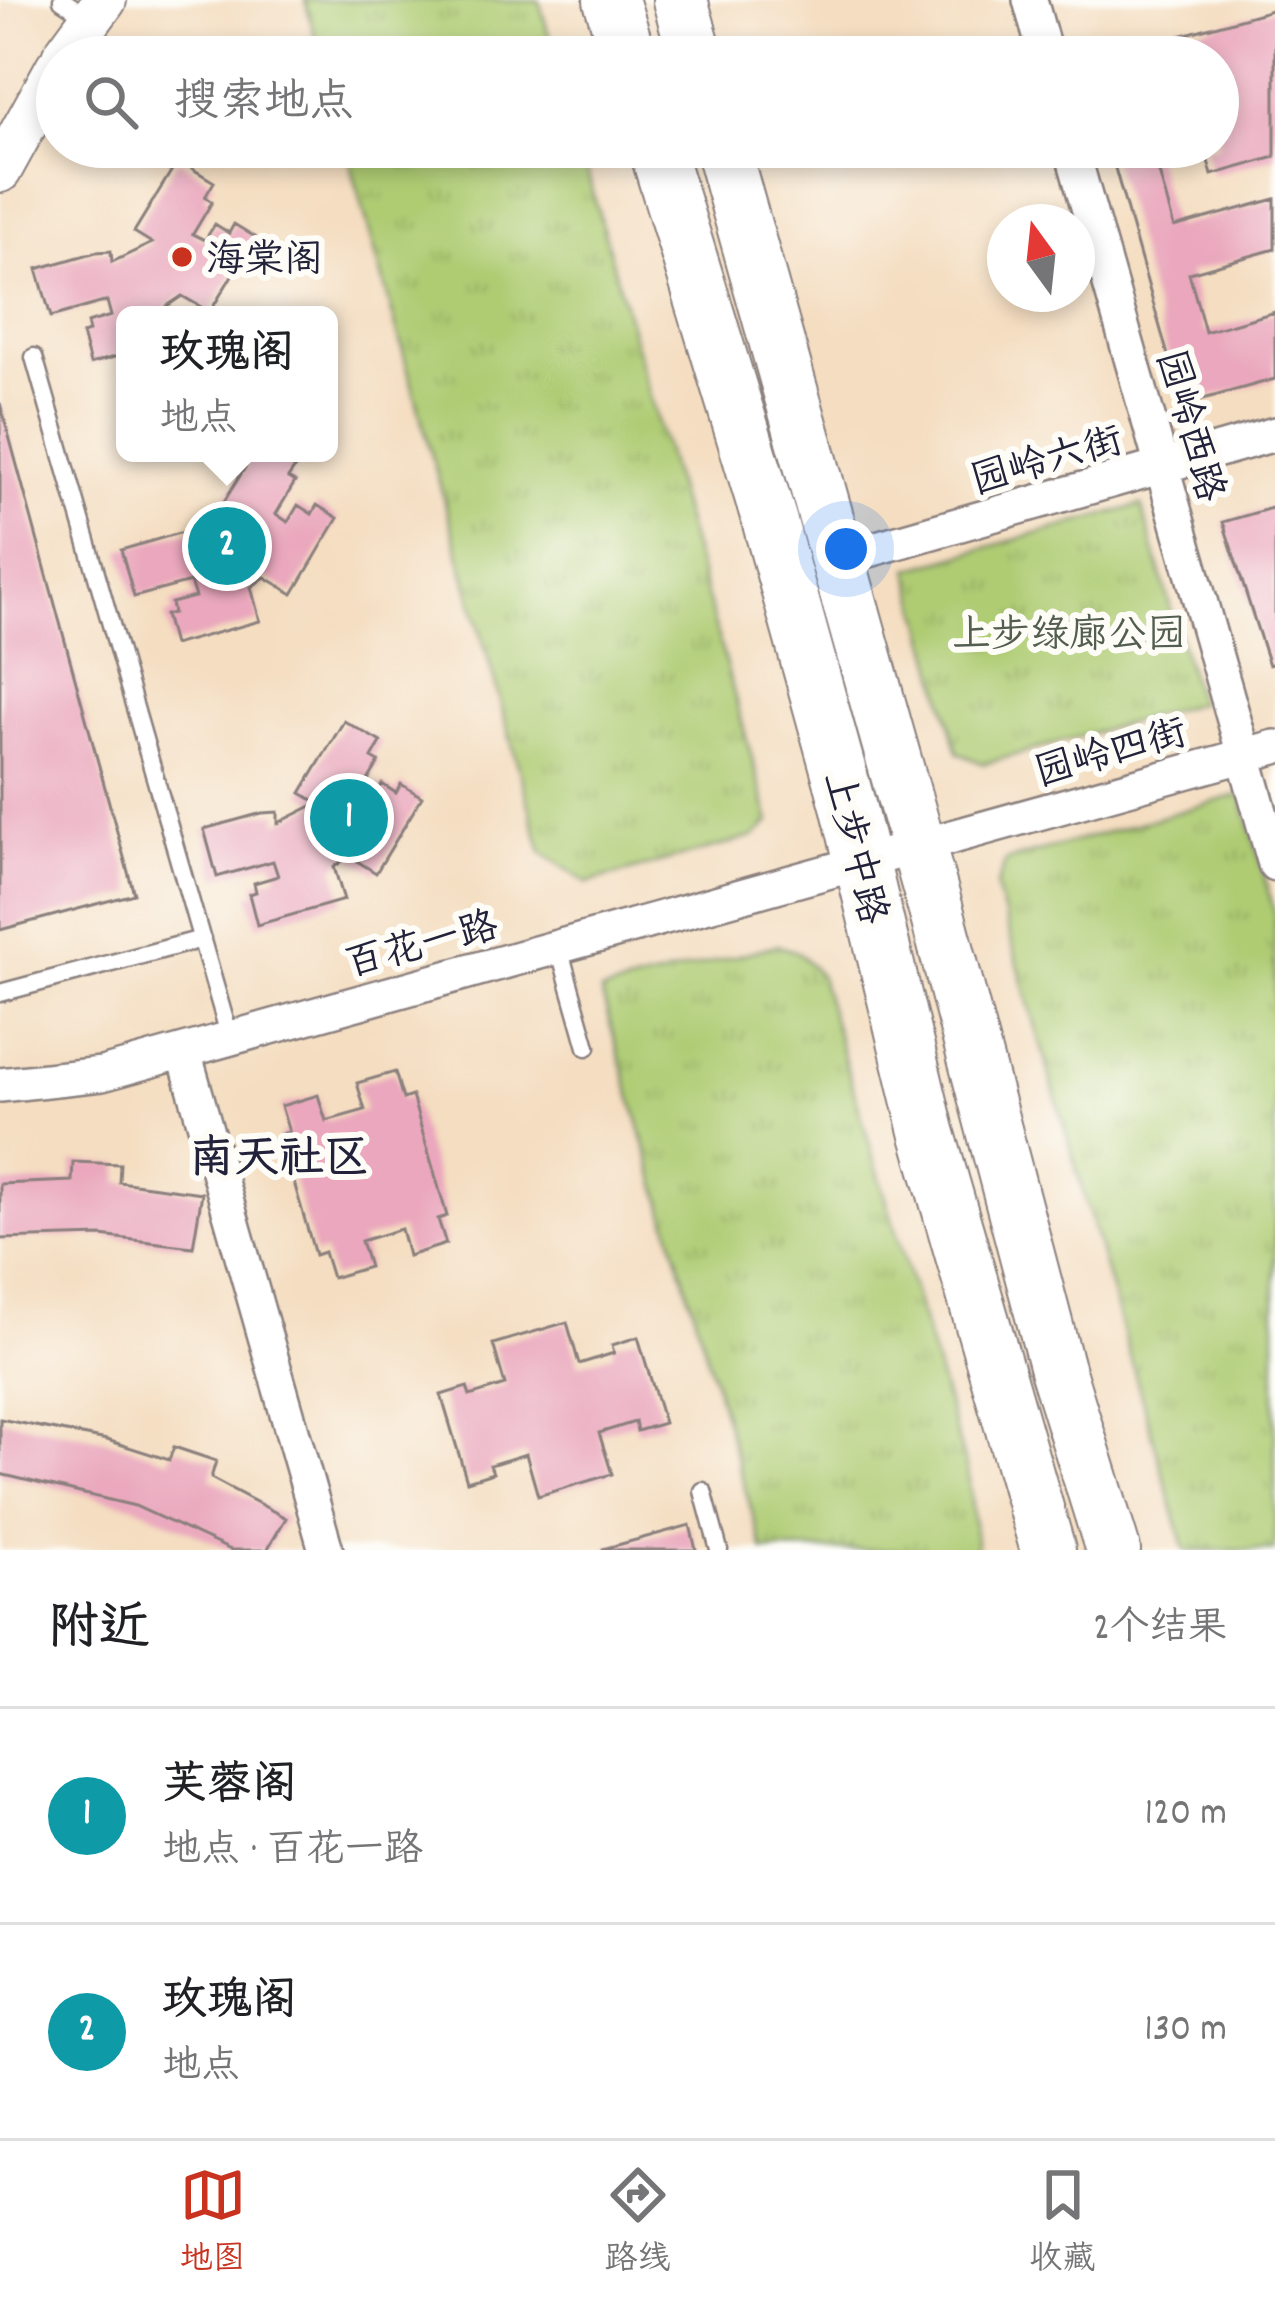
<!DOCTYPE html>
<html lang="zh">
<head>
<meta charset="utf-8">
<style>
	body { margin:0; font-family:Dekko,"LXGW WenKai TC",sans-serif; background:#f2f2f2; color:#202124 }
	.compass { position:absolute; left:987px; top:204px; width:108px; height:108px; border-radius:50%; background:#fff; box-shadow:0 6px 18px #0003; rotate:345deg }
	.you { position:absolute; left:846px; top:549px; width:42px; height:42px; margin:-30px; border:9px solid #fff; border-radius:50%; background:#1a73e8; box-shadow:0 0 0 18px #1a73e833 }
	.badge { display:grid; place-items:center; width:78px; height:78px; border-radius:50%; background:#c8321e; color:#fff; font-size:39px; font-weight:700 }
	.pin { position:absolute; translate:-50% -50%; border:6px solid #fff; box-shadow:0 3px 12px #0006 }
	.popup { position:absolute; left:116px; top:306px; width:222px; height:156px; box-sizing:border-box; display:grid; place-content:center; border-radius:18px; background:#fff; filter:drop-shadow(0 3px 9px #0005); font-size:39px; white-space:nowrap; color:#757577 }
	.popup b { font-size:45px; color:#202124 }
	.popup::after { content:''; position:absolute; left:50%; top:100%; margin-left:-24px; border:24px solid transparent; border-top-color:#fff }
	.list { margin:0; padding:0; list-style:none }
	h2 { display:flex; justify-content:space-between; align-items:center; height:156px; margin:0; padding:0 48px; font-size:51px }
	h2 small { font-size:39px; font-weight:400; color:#757577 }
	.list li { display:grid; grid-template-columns:78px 1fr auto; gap:36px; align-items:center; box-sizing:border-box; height:216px; padding:0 48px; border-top:3px solid #e0e0e0 }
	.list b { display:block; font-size:45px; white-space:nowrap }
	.list p { margin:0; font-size:39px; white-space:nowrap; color:#757577 }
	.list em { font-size:39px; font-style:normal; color:#757577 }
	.icon { flex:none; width:66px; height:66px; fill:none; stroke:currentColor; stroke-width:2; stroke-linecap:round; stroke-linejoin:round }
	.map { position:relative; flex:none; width:1275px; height:1550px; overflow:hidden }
	.search { position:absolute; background:#fff; box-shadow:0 6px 18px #0003; left:36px; right:36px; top:36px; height:132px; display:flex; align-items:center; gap:30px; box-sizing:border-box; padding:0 42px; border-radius:66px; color:#757577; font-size:45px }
	.sheet { height:588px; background:#fff }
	nav { display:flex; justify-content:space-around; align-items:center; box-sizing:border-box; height:168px; border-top:3px solid #e0e0e0; background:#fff; font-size:33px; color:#757577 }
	nav a { display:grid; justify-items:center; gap:6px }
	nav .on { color:#c8321e }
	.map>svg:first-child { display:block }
	.park { fill:url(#park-tufts); stroke:#687757; stroke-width:3 }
	.building { fill:#eaa7bd }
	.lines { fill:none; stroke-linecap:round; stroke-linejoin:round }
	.service-casing { stroke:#8b807e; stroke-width:21 }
	.minor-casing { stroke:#8b807e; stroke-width:38 }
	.tertiary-casing { stroke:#8b807e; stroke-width:46 }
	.primary-casing { stroke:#8b807e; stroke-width:58 }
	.service { stroke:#fff; stroke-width:16 }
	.minor { stroke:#fff; stroke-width:33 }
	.tertiary { stroke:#fff; stroke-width:42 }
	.primary { stroke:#fff; stroke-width:54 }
	.poi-dot { fill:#c8321e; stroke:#fdfcf7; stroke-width:4.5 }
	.labels { text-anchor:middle; stroke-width:12; stroke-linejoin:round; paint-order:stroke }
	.poi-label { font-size:39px; fill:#22223b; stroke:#fdfcf7; text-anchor:start }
	.street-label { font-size:39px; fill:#22223b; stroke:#fdfcf7 }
	.park-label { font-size:39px; fill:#535e4f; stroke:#fdfcf7 }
	.quarter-label { font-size:45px; font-weight:bold; fill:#22223b; stroke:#fdfcf7 }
</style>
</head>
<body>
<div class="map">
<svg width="1275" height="1550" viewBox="0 0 1275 1550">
	<defs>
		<pattern id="park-tufts" width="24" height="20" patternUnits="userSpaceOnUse" patternTransform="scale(3)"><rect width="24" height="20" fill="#afcc73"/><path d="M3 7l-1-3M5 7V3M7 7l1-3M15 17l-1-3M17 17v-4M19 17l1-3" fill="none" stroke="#96af64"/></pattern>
	</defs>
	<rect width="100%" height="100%" fill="#fdfcf7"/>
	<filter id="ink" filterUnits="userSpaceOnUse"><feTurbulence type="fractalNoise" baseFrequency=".00833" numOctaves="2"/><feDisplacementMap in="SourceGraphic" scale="24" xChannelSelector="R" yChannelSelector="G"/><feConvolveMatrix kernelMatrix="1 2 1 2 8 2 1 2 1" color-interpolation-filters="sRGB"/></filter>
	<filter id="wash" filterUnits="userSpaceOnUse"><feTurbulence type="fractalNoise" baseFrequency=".004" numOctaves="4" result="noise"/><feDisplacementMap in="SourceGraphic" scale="48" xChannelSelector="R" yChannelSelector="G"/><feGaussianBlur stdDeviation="2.7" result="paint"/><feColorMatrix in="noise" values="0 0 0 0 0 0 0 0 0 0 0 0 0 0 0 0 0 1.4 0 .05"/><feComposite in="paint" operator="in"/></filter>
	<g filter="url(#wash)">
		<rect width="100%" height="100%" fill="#f4ddc0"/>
		<path class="park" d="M 305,0 L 539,0 L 555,57 L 321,57 Z
			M 346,147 L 580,147 L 770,822 L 753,837 L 587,883 L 542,852 Z
			M 1141,505 L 1198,703 L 984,764 L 958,753 L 909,569 Z
			M 1241,794 L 1275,915 L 1275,1550 L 1185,1550 L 996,887 L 1006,861 Z
			M 776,945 L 798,952 L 819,974 L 968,1474 L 977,1550 L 763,1550 L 601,992 Z"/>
		<g id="blocks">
			<path class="building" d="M 1275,9 L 1275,157 L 1212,175 L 1204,147 L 1218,147 L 1218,57 L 1108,56 Z
				M 1109,147 L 1152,147 L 1174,227 L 1275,199 L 1275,249 L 1189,273 L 1205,332 L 1275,312 L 1275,379 L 1182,405 Z
				M 178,160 L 214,182 L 205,197 L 212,202 L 193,234 L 205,240 L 215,224 L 229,233 L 234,224 L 255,237 L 210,312 L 182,296 L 167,306 L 170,315 L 125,315 L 125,354 L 90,364 L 82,334 L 89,332 L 87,323 L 111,316 L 107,301 L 51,317 L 37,269 L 96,252 L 111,251 L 112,262 L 152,243 L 134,232 Z
				M 0,403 L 134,894 L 0,930 Z
				M 254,453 L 281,453 L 298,463 L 288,478 L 295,482 L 276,514 L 288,522 L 298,505 L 312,514 L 317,505 L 338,518 L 293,594 L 265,577 L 251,587 L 260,621 L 173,645 L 165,615 L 173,613 L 171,603 L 195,597 L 190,582 L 134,597 L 121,550 L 179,533 L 194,532 L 195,543 L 235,523 L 217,513 Z
				M 1275,507 L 1275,663 L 1269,665 L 1223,522 Z
				M 344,721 L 381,742 L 372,758 L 379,762 L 360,794 L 372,801 L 382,784 L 396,793 L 401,784 L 422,797 L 376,873 L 349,856 L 334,867 L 344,900 L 257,925 L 249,894 L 256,892 L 254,883 L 278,876 L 273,861 L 217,877 L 204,829 L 262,813 L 278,812 L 278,823 L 318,803 L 301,793 Z
				M 395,1072 L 403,1099 L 412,1096 L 447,1216 L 438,1219 L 446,1244 L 408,1256 L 401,1229 L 361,1241 L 369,1267 L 332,1278 L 324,1252 L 315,1255 L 280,1134 L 289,1132 L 281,1106 L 318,1095 L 326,1121 L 365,1110 L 357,1083 Z
				M 73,1162 L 120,1164 L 119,1182 L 202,1193 L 193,1247 L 101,1236 L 0,1239 L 0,1184 L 72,1181 Z
				M 567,1322 L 579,1364 L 614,1353 L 612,1345 L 638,1337 L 664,1423 L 637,1431 L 635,1422 L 599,1433 L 612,1474 L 538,1496 L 526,1454 L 490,1465 L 493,1473 L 467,1481 L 441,1395 L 467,1387 L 470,1396 L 505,1385 L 493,1344 Z
				M 0,1419 L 107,1440 L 169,1460 L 174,1447 L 216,1461 L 211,1478 L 286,1518 L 267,1550 L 231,1550 L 135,1506 L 0,1474 Z
				M 690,1525 L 696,1550 L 603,1550 L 603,1549 Z"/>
		</g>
	</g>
	<g filter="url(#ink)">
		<use href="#blocks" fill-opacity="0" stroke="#8b807e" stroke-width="3"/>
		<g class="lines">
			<defs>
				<path id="service" d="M 62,0 L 88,17
					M 34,357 L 230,1038
					M 559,948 L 587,1047
					M 0,993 L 202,939
					M 703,1491 L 719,1550"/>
				<path id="minor" d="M 1030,0 L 1046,57
					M 1071,147 L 1275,864
					M 838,559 L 1275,434
					M 184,1052 L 326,1550
					M 0,1085 L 102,1074 L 1275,747"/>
				<path id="tertiary" d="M 63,57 L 105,0
					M 0,171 L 57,67"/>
				<path id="primary" d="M 611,0 L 629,57
					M 680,0 L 696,57
					M 656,147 L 769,519 L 848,805 L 927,1131 L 1048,1550
					M 722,147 L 938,917 L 1057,1369 L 1113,1550"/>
			</defs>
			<use href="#service" class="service-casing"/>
			<use href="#minor" class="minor-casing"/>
			<use href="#tertiary" class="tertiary-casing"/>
			<use href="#primary" class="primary-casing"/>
			<use href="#service" class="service"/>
			<use href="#minor" class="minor"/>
			<use href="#tertiary" class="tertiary"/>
			<use href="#primary" class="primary"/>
		</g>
	</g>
	<circle class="poi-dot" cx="182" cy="257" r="12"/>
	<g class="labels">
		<g class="poi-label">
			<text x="206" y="271">海棠阁</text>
		</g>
		<g class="street-label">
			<text transform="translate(1193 425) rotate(74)" y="14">园岭西路</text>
			<text transform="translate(1046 458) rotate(-16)" y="14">园岭六街</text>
			<text transform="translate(1110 750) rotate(-16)" y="14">园岭四街</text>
			<text transform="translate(858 847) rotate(76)" y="14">上步中路</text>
			<text transform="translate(421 942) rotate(-15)" y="14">百花一路</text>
		</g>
		<g class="park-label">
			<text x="1069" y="646">上步绿廊公园</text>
		</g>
		<g class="quarter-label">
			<text x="279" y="1171">南天社区</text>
		</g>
	</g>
</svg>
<svg class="compass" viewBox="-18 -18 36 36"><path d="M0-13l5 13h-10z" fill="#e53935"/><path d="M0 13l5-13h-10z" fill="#757577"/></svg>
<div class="you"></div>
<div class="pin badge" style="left:349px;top:818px;background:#0f9aa8">1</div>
<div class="pin badge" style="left:227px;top:546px;background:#0f9aa8">2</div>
<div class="popup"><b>玫瑰阁</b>地点</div>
<div class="search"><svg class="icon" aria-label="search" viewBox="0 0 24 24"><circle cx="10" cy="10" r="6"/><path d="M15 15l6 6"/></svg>搜索地点</div>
</div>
<section class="sheet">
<h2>附近<small>2个结果</small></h2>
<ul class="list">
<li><span class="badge" style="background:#0f9aa8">1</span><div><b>芙蓉阁</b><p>地点 · 百花一路</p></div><em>120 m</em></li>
<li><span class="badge" style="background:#0f9aa8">2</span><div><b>玫瑰阁</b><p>地点</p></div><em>130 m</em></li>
</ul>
</section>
<nav>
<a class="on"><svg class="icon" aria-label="map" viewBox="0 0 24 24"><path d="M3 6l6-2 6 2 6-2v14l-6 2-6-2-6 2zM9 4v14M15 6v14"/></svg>地图</a>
<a><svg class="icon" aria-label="directions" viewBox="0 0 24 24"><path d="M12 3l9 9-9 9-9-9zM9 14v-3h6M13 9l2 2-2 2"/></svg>路线</a>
<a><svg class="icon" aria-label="saved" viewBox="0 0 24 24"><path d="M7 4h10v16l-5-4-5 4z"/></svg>收藏</a>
</nav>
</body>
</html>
